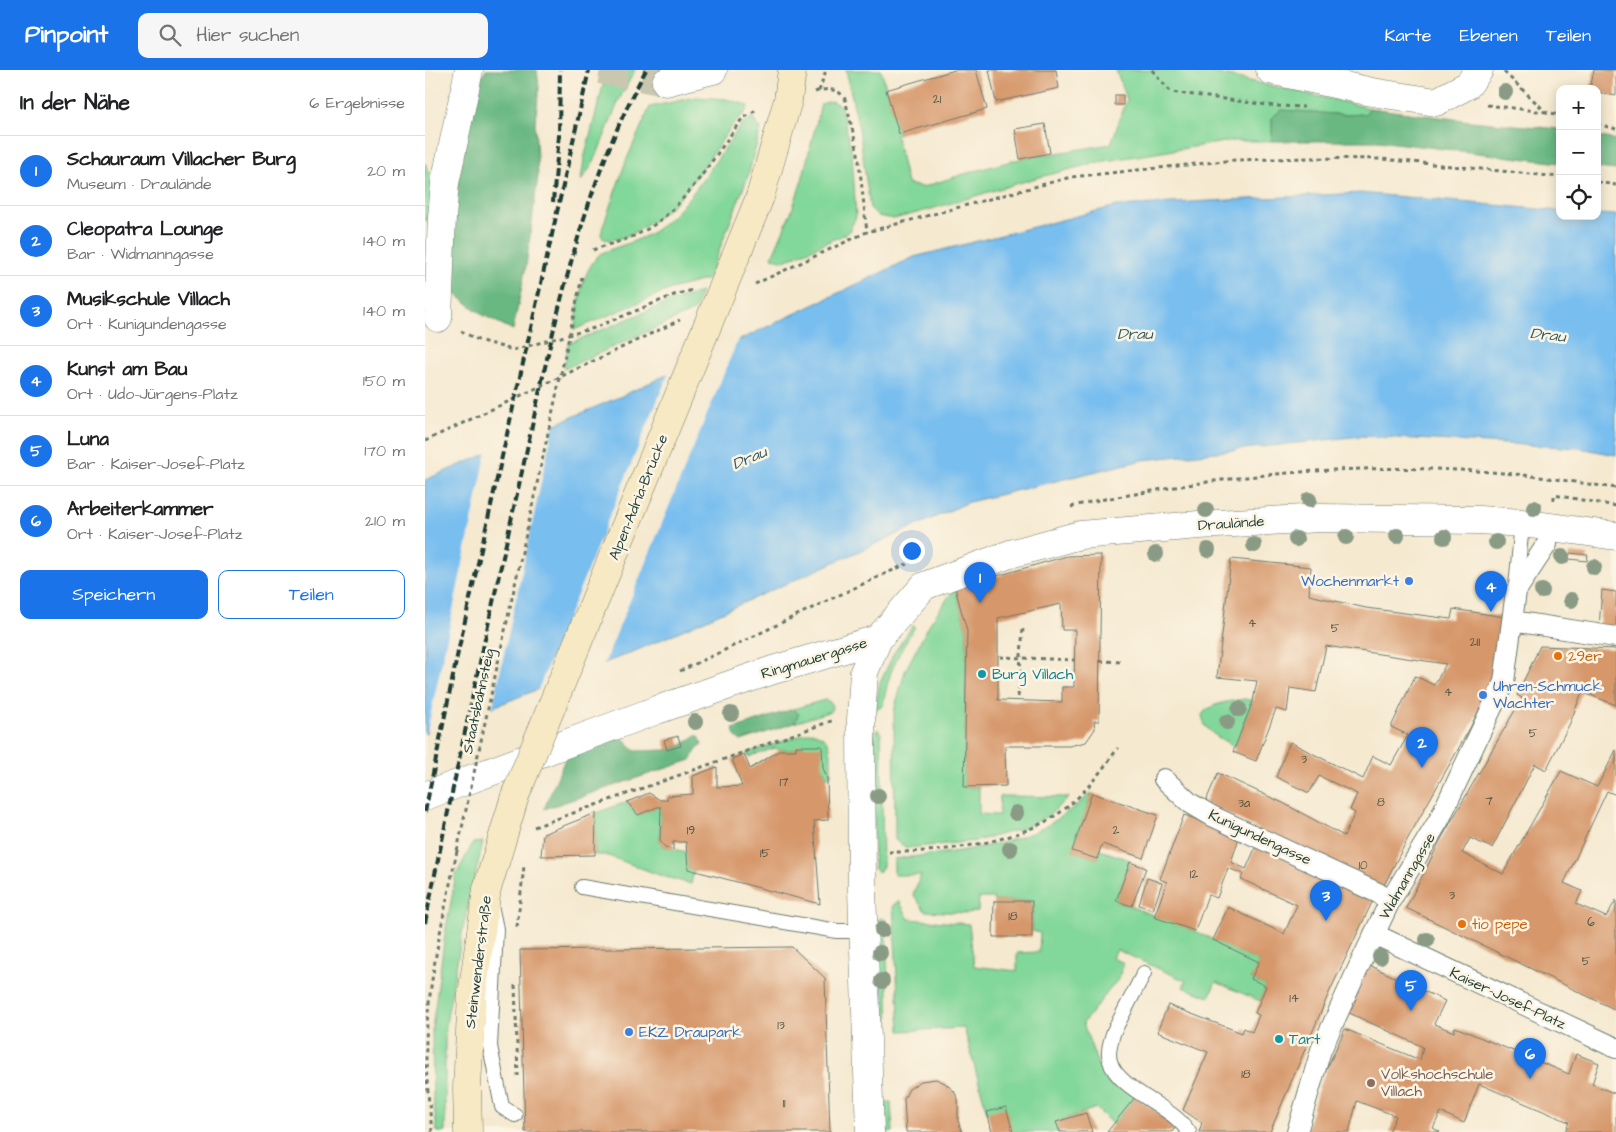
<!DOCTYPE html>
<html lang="de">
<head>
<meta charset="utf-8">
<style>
	body { margin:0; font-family:"Architects Daughter",sans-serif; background:#f6f6f6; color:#202124 }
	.controls { position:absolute; right:15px; top:15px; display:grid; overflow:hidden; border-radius:10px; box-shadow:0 2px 12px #0003 }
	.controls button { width:45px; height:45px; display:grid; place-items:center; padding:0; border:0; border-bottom:1px solid #e0e0e0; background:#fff; color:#202124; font:25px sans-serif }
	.you { position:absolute; left:486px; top:480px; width:18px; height:18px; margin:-12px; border:4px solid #fff; border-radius:50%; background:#1a73e8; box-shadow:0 0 0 8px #1a73e833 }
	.badge { display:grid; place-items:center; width:32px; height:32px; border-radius:50%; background:#1a73e8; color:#fff; font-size:16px; font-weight:700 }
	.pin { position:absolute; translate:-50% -41px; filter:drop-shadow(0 1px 2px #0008) }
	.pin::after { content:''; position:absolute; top:26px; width:18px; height:15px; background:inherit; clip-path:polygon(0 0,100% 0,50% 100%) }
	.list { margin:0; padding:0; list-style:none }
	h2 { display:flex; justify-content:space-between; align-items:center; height:65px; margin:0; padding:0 20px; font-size:21px }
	h2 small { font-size:16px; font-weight:400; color:#757577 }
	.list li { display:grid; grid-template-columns:32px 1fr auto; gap:15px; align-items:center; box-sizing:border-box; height:70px; padding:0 20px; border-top:1px solid #e0e0e0 }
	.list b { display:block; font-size:19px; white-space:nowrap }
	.list p { margin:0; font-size:16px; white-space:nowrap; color:#757577 }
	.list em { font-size:16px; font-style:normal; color:#757577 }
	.actions { display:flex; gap:10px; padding:15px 20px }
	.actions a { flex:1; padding:11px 0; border:1px solid #1a73e8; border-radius:10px; text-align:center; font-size:18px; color:#1a73e8 }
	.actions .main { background:#1a73e8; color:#fff }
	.icon { flex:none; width:28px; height:28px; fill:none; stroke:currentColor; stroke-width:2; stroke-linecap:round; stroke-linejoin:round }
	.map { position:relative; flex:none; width:1191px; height:1062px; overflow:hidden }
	header { display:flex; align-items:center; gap:30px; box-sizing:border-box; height:70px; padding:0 25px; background:#1a73e8; color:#fff }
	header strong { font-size:24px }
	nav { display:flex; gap:28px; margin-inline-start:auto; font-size:18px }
	.search { width:350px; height:45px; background:#f6f6f6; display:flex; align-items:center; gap:12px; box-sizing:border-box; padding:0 18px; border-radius:10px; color:#757577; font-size:19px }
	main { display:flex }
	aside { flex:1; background:#fff }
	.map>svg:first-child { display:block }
	.green { fill:#82d79a; stroke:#508a67 }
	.forest { fill:#69b882; stroke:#447a5b }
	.water { fill:#78beef; stroke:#4c7e92 }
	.pier { fill:#f5e9d0 }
	.building { fill:#d6976a; fill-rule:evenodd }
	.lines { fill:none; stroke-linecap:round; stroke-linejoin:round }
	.minor-tunnel { stroke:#cac7b1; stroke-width:28; stroke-dasharray:28 14; stroke-linecap:butt }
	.service-casing { stroke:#6a796b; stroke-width:16 }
	.pedestrian-casing { stroke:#6a796b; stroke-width:22 }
	.minor-casing { stroke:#6a796b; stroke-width:29 }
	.secondary-casing { stroke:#6a796b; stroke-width:29 }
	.path { stroke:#6a796b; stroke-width:3; stroke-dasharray:4 4; stroke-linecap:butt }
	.service { stroke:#fff; stroke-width:14 }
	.pedestrian { stroke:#fff; stroke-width:20 }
	.minor { stroke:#fff; stroke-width:28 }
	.secondary { stroke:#f7e9c3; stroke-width:28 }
	.rail { stroke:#1f3d34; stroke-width:4; stroke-dasharray:8 4; stroke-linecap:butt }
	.secondary-bridge-casing { stroke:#6a796b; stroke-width:29; stroke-linecap:butt }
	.path-bridge { stroke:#6a796b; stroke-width:3; stroke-dasharray:4 4; stroke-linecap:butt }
	.secondary-bridge { stroke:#f7e9c3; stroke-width:28 }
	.tree { fill:#8a9b85 }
	.shop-dot { fill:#3f7fe0; stroke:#fcf5e5; stroke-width:2 }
	.food-dot { fill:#e8710a; stroke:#fcf5e5; stroke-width:2 }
	.culture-dot { fill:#0f9aa8; stroke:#fcf5e5; stroke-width:2 }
	.education-dot { fill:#8d6e63; stroke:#fcf5e5; stroke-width:2 }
	.labels { text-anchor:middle; stroke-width:5; stroke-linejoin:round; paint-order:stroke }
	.number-label { font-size:12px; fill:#4d5442 }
	.street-label { font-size:15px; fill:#1f3d34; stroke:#fcf5e5 }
	.shop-label { font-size:15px; fill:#366cbe; stroke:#fcf5e5; text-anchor:start }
	.food-label { font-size:15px; fill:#c56008; stroke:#fcf5e5; text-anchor:start }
	.culture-label { font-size:15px; fill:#0d838f; stroke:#fcf5e5; text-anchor:start }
	.education-label { font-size:15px; fill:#785e54; stroke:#fcf5e5; text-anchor:start }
	.water-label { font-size:16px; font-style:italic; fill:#355d63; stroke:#fcf5e5 }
</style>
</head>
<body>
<header>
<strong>Pinpoint</strong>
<div class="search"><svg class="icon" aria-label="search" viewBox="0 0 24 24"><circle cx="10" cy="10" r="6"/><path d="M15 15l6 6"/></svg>Hier suchen</div>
<nav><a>Karte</a><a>Ebenen</a><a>Teilen</a></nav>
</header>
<main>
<aside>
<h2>In der Nähe<small>6 Ergebnisse</small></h2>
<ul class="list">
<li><span class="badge">1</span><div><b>Schauraum Villacher Burg</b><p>Museum · Draulände</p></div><em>20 m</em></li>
<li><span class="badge">2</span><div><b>Cleopatra Lounge</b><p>Bar · Widmanngasse</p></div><em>140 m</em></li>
<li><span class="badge">3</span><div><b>Musikschule Villach</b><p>Ort · Kunigundengasse</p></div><em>140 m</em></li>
<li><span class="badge">4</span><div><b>Kunst am Bau</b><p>Ort · Udo-Jürgens-Platz</p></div><em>150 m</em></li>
<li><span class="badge">5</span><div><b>Luna</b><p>Bar · Kaiser-Josef-Platz</p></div><em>170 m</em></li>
<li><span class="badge">6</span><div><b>Arbeiterkammer</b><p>Ort · Kaiser-Josef-Platz</p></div><em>210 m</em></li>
</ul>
<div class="actions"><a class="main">Speichern</a><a>Teilen</a></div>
</aside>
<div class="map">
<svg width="1191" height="1062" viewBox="0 0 1191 1062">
	<rect width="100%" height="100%" fill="#fcf5e5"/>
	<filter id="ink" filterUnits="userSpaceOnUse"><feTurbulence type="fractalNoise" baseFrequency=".02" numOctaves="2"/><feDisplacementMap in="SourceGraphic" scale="10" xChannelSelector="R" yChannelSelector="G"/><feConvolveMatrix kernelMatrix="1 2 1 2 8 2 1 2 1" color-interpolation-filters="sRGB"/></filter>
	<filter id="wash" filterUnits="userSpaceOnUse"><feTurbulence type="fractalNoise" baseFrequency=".0096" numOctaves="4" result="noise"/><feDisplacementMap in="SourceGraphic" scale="20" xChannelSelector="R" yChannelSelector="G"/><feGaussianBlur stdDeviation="1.12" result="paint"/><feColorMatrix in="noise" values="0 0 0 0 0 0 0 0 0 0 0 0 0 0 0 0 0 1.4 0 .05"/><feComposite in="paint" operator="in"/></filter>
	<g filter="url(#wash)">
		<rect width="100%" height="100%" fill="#f5e9d0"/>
		<path class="green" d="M 182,0 L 210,0 L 194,30 L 169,92 L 156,111 L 159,89 Z
			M 421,0 L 456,0 L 474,64 L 471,65 L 482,114 L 498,117 L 539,104 L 590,90 L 686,74 L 702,29 L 691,0 L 776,0 L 945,38 L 940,44 L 921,45 L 857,40 L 847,47 L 847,71 L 806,71 L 674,92 L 611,108 L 503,140 L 469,149 L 453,146 L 445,138 L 434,59 Z
			M 271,27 L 301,29 L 322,35 L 323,37 L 320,43 L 311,51 C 292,76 275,104 254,128 C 240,144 201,175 179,169 L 176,165 L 178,156 L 201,91 L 225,37 Z
			M 406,31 L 416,36 L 427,83 L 431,147 L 423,163 L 359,191 L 347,187 L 367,140 L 377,110 L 396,34 Z
			M 328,47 L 330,52 L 336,58 L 323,106 L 283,209 L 246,219 L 149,260 C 154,235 155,203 175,184 C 192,176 212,172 228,162 C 262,139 287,95 311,62 L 318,53 Z
			M 0,93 L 11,115 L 8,150 L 0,150 Z
			M 276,222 L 270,240 L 139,299 L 143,274 L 246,231 Z
			M 530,518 L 542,561 L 539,717 L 554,717 L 554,744 L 574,745 L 575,726 L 644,727 L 623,746 L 596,759 L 551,771 L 482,778 L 470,770 L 469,641 L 480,601 L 505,553 Z
			M 488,555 L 490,557 C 472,586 463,602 458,636 L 450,640 L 455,613 L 469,583 Z
			M 820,629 L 828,631 L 810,677 C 797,669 778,662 777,645 C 784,633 807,631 820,629 Z
			M 400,630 L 405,632 L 407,636 L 406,641 L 369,653 L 373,644 L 368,639 Z
			M 453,659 L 456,663 L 458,796 L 454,802 L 449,798 L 449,665 Z
			M 386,662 C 411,668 405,684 406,705 L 402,708 L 398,698 L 371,680 L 355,680 L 350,678 L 323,687 L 322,683 Z
			M 667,723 L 648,781 L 672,789 L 675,780 L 705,790 L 691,831 L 770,861 L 834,892 L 826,909 L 841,916 L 835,931 L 791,912 L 784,927 L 758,917 L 761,911 L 692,880 L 687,888 L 699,893 L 694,908 L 658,953 L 673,995 L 711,1026 L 688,1055 L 671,1038 L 632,1052 L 635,1062 L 588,1062 L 562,1042 L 539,958 L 475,961 L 468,835 L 474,831 L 484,849 L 544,854 L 549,896 L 592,901 L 592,883 L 614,882 L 615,863 L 607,861 L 607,831 L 569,831 L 568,828 L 554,828 L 553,841 L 542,843 L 500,841 L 488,824 L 496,805 L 469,805 L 469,789 C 517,783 565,780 609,762 C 630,753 649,737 667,723 Z
			M 202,732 L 213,745 L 232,737 L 236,737 L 235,771 L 240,777 L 262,782 L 263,799 L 269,800 L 266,814 L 237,806 L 181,785 L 170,785 L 171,743 Z
			M 58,772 L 38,859 L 20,959 L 20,1062 L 12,1062 L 8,1026 L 7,959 L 20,864 L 31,805 L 48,773 Z
			M 456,848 L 461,850 L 464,962 L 458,957 L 454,947 L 451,851 Z
			M 461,1032 L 466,1032 L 468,1062 L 458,1062 L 457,1044 Z"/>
		<path class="forest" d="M 61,0 L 112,0 L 114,18 L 110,53 L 113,106 L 101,196 L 88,260 L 56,244 L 29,223 L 24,200 L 31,123 L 51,16 Z
			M 945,38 L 1045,51 L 1135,59 L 1135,93 L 953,71 L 847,71 L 847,47 L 857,40 L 921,45 L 940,44 Z
			M 1172,66 L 1191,70 L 1191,100 L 1172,98 Z
			M 368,639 L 374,644 L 369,653 L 316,671 L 310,666 L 308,659 Z
			M 270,666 L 274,666 L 277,674 L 272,679 L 266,690 L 119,739 L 143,682 L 197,667 L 210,681 L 242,680 L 256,676 Z"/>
		<path class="water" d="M 935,123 L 1135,141 L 1135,146 L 1172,146 L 1172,144 L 1191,145 L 1191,385 L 1155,378 L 936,366 L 718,390 L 544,432 L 215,579 L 0,664 L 0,410 L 199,325 L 489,187 L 692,136 Z"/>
		<path class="pier" d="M 314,267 L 178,596 L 112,622 L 245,300 Z
			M 129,352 L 67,640 L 1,666 L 62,381 Z"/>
		<g id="blocks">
			<path class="building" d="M 530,0 L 551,0 L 562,39 L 474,64 L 461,20 Z
				M 564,0 L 631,0 L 634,18 L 571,32 Z
				M 1169,0 L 1191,0 L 1191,26 L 1172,22 L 1172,19 L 1165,19 Z
				M 690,25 L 698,25 L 698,35 L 690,35 Z
				M 620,54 L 625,83 L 595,89 L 590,59 Z
				M 1145,483 L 1163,485 L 1162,491 L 1144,489 Z
				M 676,485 L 674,651 L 669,651 L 670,659 L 661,672 L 644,676 L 580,676 L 581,716 L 539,717 L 542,561 L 530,518 L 642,486 ZM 636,534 L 637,560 L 650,560 L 649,617 L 637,617 L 637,632 L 573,630 L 573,548 Z
				M 806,489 L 886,497 L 884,525 L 941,538 L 1026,549 L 1028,539 L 1080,547 L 1069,610 L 1045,658 L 982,770 L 957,819 L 780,733 L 793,703 L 858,733 L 919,766 L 930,743 L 925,740 L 932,724 L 894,706 L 884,723 L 851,707 L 865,672 L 938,709 L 948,686 L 966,695 L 983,665 L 966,657 L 990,606 L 1009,615 L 1021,594 L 901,576 L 891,622 L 865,618 L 862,642 L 851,639 L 831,691 L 808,682 L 828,631 L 832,611 L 792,607 Z
				M 1177,520 L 1191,522 L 1191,559 L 1174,557 Z
				M 1115,576 L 1191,579 L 1191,635 L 1157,622 L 1145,653 L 1121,700 L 1110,694 L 1067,778 L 1045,768 L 1037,783 L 1078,804 L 1136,701 L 1172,717 L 1191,680 L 1191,725 L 1182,721 L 1139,813 L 1157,821 L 1151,834 L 1181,847 L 1191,830 L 1191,940 L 981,838 L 1015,771 L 1097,628 L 1092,625 Z
				M 253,666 L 256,676 L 242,680 L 239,670 Z
				M 371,676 L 397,676 L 398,698 L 402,708 L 403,750 L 389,751 L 395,834 L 263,799 L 261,772 L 248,772 L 248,780 L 240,777 L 235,771 L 236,737 L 232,737 L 213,745 L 202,732 L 224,723 L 235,730 L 242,730 L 242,726 L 268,724 L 268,706 L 292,697 L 292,717 L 317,716 L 307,689 L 319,684 L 325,699 L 355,680 L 371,680 Z
				M 667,723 L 733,745 L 718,788 L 677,774 L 672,789 L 647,781 Z
				M 171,743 L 170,785 L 116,786 L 118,764 Z
				M 759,745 L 815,765 L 806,792 L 821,799 L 833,772 L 950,826 L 903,925 L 845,1062 L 774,1062 L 777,1053 L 758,1040 L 783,982 L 732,962 L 743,935 L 817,963 L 819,958 L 827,962 L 834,945 L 830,943 L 841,916 L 826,909 L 834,892 L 788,870 L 803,837 L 859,864 L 872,835 L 816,809 L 818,804 L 803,798 L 792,828 L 783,825 L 770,861 L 729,847 L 742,812 L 735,809 Z
				M 705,792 L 721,798 L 707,836 L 691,831 Z
				M 722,808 L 737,813 L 728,840 L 714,835 Z
				M 569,831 L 607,831 L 607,867 L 568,867 Z
				M 367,877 L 400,908 L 405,1062 L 100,1062 L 95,880 Z
				M 944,895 L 1020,931 L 1009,954 L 1029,962 L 1030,957 L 1144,1004 L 1151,984 L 1174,993 L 1167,1014 L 1191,1024 L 1191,1062 L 1140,1062 L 1144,1052 L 1054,1014 L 1039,1053 L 1016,1042 L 1008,1058 L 1015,1062 L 964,1062 L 971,1046 L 932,1031 L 924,1062 L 881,1062 L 894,1016 L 920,959 L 995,990 L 998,977 L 922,942 Z
				M 511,1009 L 520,1013 L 529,1021 L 533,1029 L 533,1051 L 537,1062 L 481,1062 L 479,1029 L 484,1019 L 496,1011 Z
				M 711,1026 L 751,1057 L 747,1062 L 682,1062 Z
				M 581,1037 L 588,1062 L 567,1062 L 562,1042 Z
				M 661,1043 L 667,1062 L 635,1062 L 631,1052 Z"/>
		</g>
	</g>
	<g filter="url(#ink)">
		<use href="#blocks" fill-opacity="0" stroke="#6a796b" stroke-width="1"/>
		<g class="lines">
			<path class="minor-tunnel" d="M 175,0 L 241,12"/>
			<defs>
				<path id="service" d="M 1091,517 L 1097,453
					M 157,817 L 412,861 L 437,861
					M 67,840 L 71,859 L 65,976 L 77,1037 L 90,1045
					M 719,903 L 689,961 C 686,970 682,981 685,991 C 690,1014 734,1033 751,1048 C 756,1052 760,1057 764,1062"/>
				<path id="pedestrian" d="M 1087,551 L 1191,567
					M 739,709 L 765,733 L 787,746 L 953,823 L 965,831
					M 949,864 L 1191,978
					M 872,1062 L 896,980 L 936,892 L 965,831 L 1014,750 L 1079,612 L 1091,521 L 1122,474"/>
				<path id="minor" d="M 845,0 L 947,22 L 1011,32 L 1043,15 L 1054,0
					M 241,12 L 288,0
					M 13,248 L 17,147 L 20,113 L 44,0
					M 0,726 L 232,640 L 348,600 L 453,569
					M 445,1062 L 437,819 L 436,650 L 439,602 L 453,569 L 499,516 L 585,484 L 655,465 L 774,455 L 895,448 L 1054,450 L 1097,453 L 1191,466"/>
				<path id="secondary" d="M 335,127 L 363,30 L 367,0
					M 43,1062 L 42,1017 L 47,925 L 62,819 L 90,726"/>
			</defs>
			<use href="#service" class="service-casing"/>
			<use href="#pedestrian" class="pedestrian-casing"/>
			<use href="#minor" class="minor-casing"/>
			<use href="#secondary" class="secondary-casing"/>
			<path class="path" d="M 727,0 L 746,22 L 850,36 L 879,37
				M 1079,2 L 1121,42 L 1135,45
				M 394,21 L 401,0
				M 390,22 C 401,18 414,18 420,29 L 433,83 L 442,162
				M 1062,35 L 1121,42
				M 1172,54 L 1191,59
				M 1172,112 L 1191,115
				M 168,180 C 183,174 200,171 215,163 C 258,142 289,86 317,49 L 331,40
				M 330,214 L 442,162 L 646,107 L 810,90 L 884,88 L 957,89 L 1135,107
				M 36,261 L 53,270 L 88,280 L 169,258 L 249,225 L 268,220
				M 0,371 L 255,250
				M 1129,430 L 1129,425 L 1191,436
				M 646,437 C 672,429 701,426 727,421 C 842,400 962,393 1078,403 C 1116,406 1154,413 1191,418
				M 575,587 L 649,590
				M 675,591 L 698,592
				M 255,601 C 331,566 405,528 482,494
				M 593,627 L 598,558
				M 109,757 L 409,650
				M 464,782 C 515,783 595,773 637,741 C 660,724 676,701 693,678
				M 92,857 L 99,796
				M 90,915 L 93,1006
				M 7,1062 C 4,1032 0,1001 1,970 C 4,907 19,843 32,781"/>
			<use href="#service" class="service"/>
			<use href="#pedestrian" class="pedestrian"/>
			<use href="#minor" class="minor"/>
			<use href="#secondary" class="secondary"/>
			<path class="rail" d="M 128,132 L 134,66 L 135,0
				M 0,742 L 33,582 L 164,0
				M 0,853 C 31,701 64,549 98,397 C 128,262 154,122 221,0"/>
			<defs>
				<path id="secondary-bridge" d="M 90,726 L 335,127"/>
			</defs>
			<use href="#secondary-bridge" class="secondary-bridge-casing"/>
			<path class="path-bridge" d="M 32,781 L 157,207"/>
			<use href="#secondary-bridge" class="secondary-bridge"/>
		</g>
		<g class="tree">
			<circle cx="1080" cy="22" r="8"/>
			<circle cx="884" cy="430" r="8"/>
			<circle cx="1109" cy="438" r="8"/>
			<circle cx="781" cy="440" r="8"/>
			<circle cx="972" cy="466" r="8"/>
			<circle cx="921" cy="467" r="8"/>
			<circle cx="1019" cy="467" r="8"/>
			<circle cx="871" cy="469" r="8"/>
			<circle cx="1071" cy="472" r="8"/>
			<circle cx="829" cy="475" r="8"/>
			<circle cx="783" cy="480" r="8"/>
			<circle cx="731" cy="484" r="8"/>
			<circle cx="1137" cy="487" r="8"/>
			<circle cx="1169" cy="497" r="8"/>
			<circle cx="1117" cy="521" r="8"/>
			<circle cx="1146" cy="530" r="8"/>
			<circle cx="814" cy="639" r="8"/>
			<circle cx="306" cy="644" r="8"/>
			<circle cx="270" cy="652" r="8"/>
			<circle cx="802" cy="652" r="8"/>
			<circle cx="453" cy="726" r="8"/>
			<circle cx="591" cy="743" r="8"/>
			<circle cx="585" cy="779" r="8"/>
			<circle cx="457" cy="860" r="8"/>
			<circle cx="1002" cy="870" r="8"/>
			<circle cx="455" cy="883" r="8"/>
			<circle cx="955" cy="887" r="8"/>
			<circle cx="457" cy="911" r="8"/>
		</g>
	</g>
	<g class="shop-dot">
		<circle cx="984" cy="511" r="5"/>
		<circle cx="1058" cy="625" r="5"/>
		<circle cx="204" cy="962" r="5"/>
	</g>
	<g class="food-dot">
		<circle cx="1133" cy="586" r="5"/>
		<circle cx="1037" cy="854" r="5"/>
	</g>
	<g class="culture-dot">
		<circle cx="557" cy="604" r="5"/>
		<circle cx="854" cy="969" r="5"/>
	</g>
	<circle class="education-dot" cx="946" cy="1013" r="5"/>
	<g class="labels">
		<g class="number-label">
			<text x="512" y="33">21</text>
			<text x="827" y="557">4</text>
			<text x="910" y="562">5</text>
			<text x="1050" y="576">2II</text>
			<text x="1023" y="626">4</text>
			<text x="1108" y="667">5</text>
			<text x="879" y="693">3</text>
			<text x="359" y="716">17</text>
			<text x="1064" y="735">7</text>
			<text x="956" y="736">8</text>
			<text x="819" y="737">3a</text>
			<text x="266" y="764">19</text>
			<text x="691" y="764">2</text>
			<text x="340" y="787">15</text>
			<text x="938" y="799">10</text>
			<text x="769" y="808">12</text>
			<text x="1027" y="829">3</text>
			<text x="588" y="850">18</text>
			<text x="1166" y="856">6</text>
			<text x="1161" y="895">5</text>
			<text x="869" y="932">14</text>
			<text x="356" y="959">13</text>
			<text x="821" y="1008">18</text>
			<text x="359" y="1037">11</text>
		</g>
		<g class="street-label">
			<text transform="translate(213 427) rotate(-68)" y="5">Alpen-Adria-Brücke</text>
			<text transform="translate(806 453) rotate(-4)" y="5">Draulände</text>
			<text transform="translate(389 588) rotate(-17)" y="5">Ringmauergasse</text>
			<text transform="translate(53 631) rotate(-78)" y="5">Staatsbahnsteig</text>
			<text transform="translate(835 767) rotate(25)" y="5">Kunigundengasse</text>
			<text transform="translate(982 806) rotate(-60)" y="5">Widmanngasse</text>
			<text transform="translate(53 892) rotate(-83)" y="5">Steinwenderstraße</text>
			<text transform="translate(1083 928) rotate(25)" y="5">Kaiser-Josef-Platz</text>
		</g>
		<g class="shop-label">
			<text x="974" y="516" text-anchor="end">Wochenmarkt</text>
			<text x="1068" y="621">Uhren-Schmuck<tspan x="1068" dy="17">Wachter</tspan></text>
			<text x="214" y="967">EKZ Draupark</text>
		</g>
		<g class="food-label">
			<text x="1143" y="591">29er</text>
			<text x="1047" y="859">tio pepe</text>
		</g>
		<g class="culture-label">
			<text x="567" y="609">Burg Villach</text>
			<text x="864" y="974">Tart</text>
		</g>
		<g class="education-label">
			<text x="956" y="1009">Volkshochschule<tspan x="956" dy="17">Villach</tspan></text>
		</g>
		<g class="water-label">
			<text x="710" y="269">Drau</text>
			<text transform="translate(1123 264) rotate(6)" y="6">Drau</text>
			<text transform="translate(324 387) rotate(-23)" y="6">Drau</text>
		</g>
	</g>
</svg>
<div class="controls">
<button>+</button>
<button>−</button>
<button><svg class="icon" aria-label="locate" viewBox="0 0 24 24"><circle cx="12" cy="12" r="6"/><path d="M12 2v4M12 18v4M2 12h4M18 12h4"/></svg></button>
</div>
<div class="you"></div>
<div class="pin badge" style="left:555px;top:533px">1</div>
<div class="pin badge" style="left:997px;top:698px">2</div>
<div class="pin badge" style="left:901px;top:851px">3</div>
<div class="pin badge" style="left:1066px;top:542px">4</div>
<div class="pin badge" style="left:986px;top:941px">5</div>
<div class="pin badge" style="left:1105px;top:1009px">6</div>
</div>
</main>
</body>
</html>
